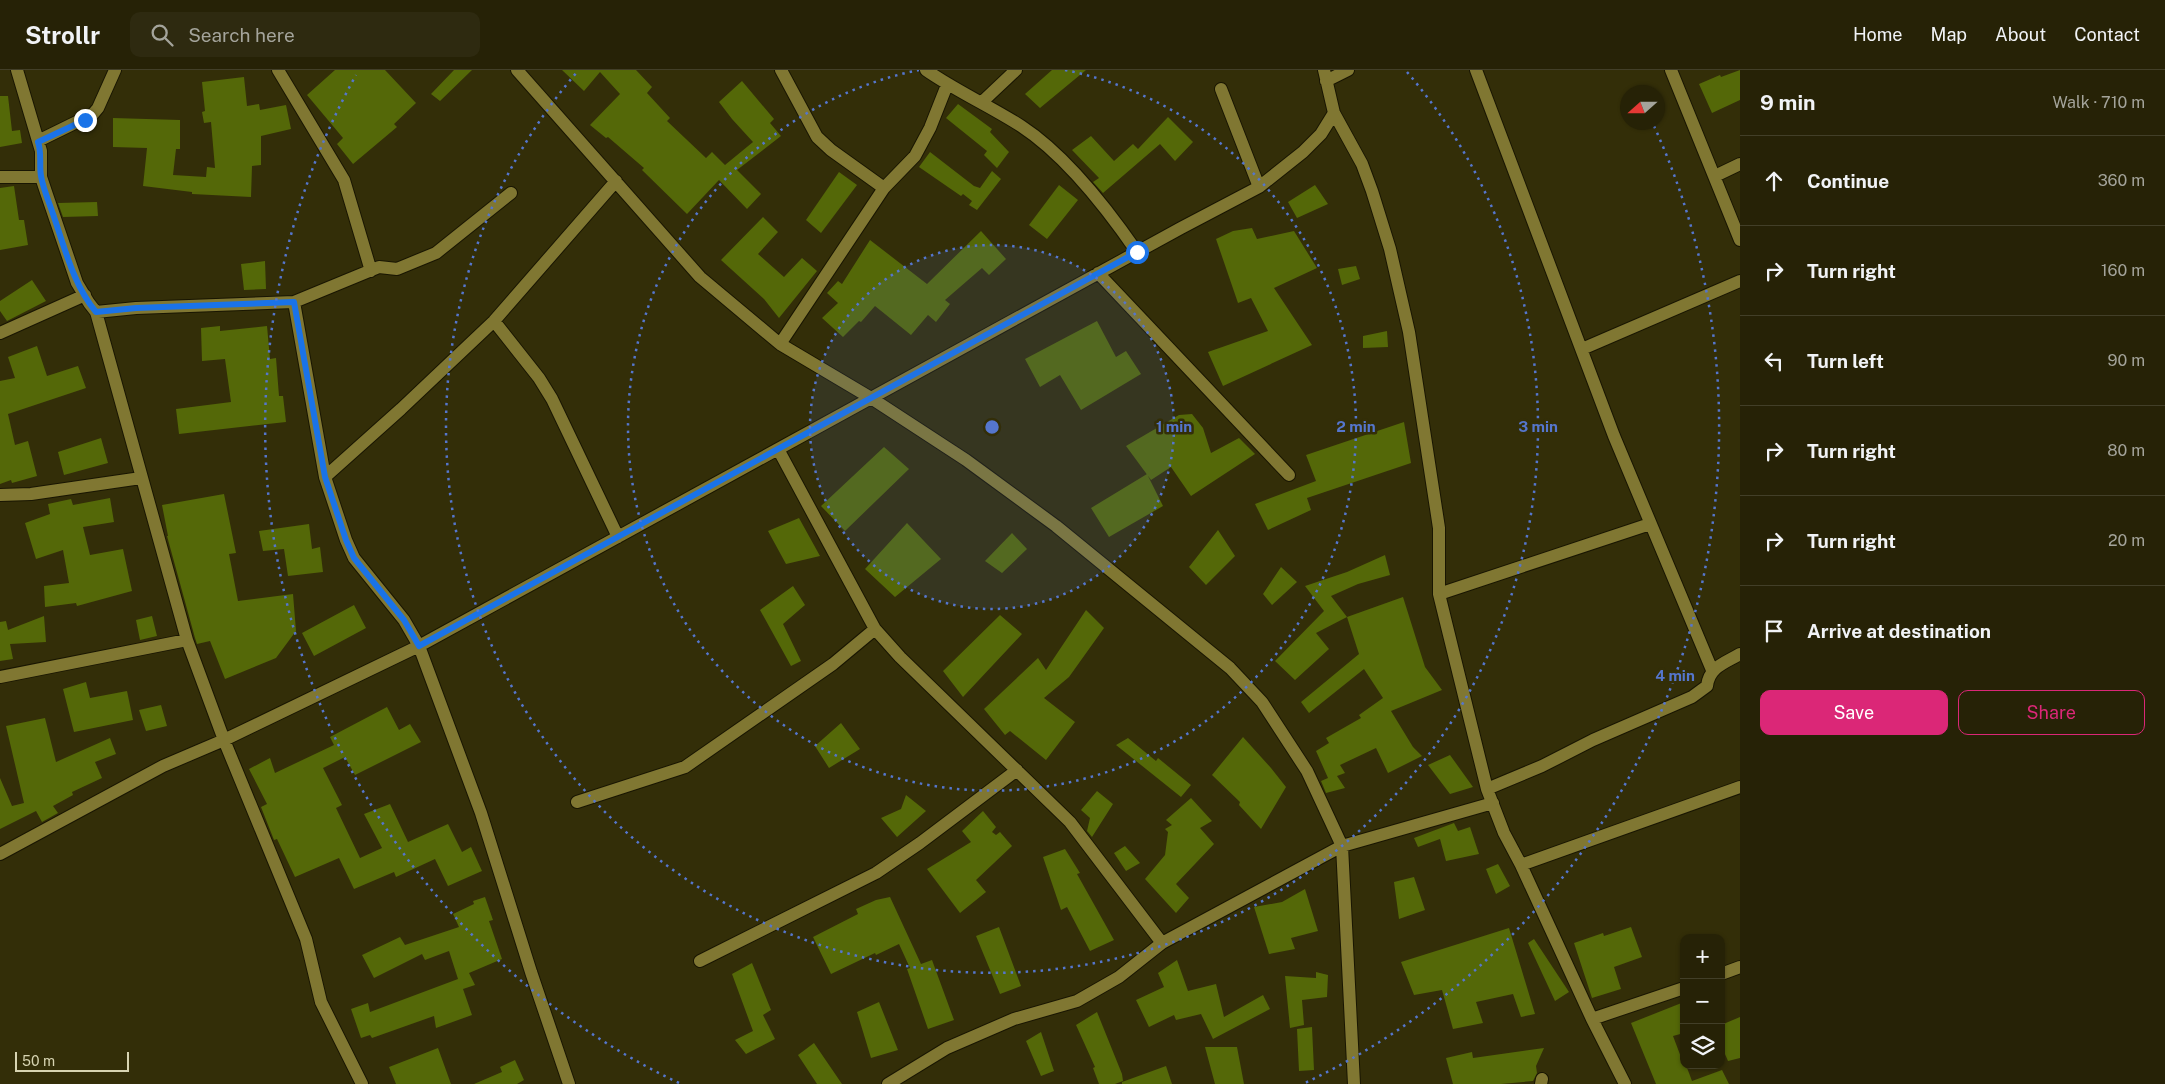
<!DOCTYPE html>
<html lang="en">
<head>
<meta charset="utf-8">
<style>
	body { margin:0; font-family:"Public Sans",sans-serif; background:#2e2a10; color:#f1f3f6 }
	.controls { position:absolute; right:15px; bottom:15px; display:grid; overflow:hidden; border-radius:10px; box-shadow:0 1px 4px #0004 }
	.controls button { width:45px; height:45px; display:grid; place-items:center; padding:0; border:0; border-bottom:1px solid #423f28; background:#262206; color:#f1f3f6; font:25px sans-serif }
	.compass { position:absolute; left:1620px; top:15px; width:45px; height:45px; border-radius:50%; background:#262206; box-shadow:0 1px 4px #0004; rotate:249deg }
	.scale { position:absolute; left:15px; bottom:12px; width:114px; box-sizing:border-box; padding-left:5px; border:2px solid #d7d4b2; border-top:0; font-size:14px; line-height:18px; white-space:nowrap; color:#d7d4b2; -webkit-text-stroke:4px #332e08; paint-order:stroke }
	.stop { position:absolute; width:15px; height:15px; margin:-11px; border:4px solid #1a73e8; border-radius:50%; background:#fff }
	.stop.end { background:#1a73e8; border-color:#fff; box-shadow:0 1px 5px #0008 }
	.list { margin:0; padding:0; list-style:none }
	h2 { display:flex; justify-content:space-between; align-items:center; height:65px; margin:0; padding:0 20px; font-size:21px }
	h2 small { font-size:16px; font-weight:400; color:#a4a49b }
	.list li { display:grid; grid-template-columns:32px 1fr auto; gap:15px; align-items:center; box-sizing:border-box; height:90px; padding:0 20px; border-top:1px solid #423f28 }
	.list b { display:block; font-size:19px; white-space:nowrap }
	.list em { font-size:16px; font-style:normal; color:#a4a49b }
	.actions { display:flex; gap:10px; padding:15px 20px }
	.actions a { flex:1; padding:11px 0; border:1px solid #db2777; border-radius:10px; text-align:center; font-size:18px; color:#db2777 }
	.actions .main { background:#db2777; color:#fff }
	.icon { flex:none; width:28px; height:28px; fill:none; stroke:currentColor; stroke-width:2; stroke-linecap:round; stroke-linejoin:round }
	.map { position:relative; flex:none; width:1740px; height:1014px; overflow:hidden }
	header { display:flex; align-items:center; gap:30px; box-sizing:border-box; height:70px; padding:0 25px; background:#262206; border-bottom:1px solid #423f28 }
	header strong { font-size:24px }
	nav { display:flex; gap:28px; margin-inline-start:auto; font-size:18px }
	.search { width:350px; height:45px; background:#2e2a10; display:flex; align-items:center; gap:12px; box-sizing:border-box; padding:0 18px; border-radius:10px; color:#a4a49b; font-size:19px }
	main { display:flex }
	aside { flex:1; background:#262206 }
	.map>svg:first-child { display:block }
	.building { fill:#546808 }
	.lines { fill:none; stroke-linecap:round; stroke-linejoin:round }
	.minor-casing { stroke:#191602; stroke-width:14 }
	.minor { stroke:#807732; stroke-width:12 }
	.route { stroke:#1a73e8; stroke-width:6 }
	.ring { fill:none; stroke:#5576cd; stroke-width:2.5; stroke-dasharray:2.5 5 }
	.centre { fill:#5576cd; stroke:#332e08; stroke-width:2.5 }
	.ring-label { font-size:15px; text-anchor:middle; font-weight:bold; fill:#5576cd; stroke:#332e08; stroke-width:5; stroke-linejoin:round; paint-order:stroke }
</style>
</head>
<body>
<header>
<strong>Strollr</strong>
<div class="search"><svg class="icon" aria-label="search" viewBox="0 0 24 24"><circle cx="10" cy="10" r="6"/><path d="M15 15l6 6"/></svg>Search here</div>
<nav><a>Home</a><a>Map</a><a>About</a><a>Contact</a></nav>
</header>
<main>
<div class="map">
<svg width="1740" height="1014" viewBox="0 0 1740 1014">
	<rect width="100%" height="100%" fill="#332e08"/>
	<path class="building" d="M 335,0 L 385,0 L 416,33 L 394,54 L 397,57 L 353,94 L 337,74 L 343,68 L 307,25 Z
		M 454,0 L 472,0 L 440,31 L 431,24 Z
		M 562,0 L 636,0 L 652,17 L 647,23 L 670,48 L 667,51 L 706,88 L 712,82 L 725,95 L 753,72 L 732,49 L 719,32 L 742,11 L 774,49 L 770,53 L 781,66 L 737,100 L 761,124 L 747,139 L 719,110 L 687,144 L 642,100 L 644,98 L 608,67 L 606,68 L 590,55 L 620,24 L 600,2 L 584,21 Z
		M 1052,0 L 1086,0 L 1040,38 L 1025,24 Z
		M 1740,0 L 1740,30 L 1712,43 L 1699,14 L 1720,5 L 1721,7 Z
		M 244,7 L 247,36 L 259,34 L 260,40 L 286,35 L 291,59 L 261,66 L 261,95 L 252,96 L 251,127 L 192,124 L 192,122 L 143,116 L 147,78 L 113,77 L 113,48 L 180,50 L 180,79 L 176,79 L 173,105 L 206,107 L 207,97 L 215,98 L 211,52 L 204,53 L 202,42 L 205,41 L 202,12 Z
		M 0,26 L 8,26 L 12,61 L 20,60 L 22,73 L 0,77 Z
		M 958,34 L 992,59 L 990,62 L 1009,82 L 997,98 L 984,85 L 987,81 L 946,48 Z
		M 1168,47 L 1193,72 L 1175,91 L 1160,74 L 1103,123 L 1093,112 L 1099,108 L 1072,80 L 1091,66 L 1114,91 L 1133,74 L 1138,79 Z
		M 930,82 L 974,116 L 980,118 L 992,101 L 1001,109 L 977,140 L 969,135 L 972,131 L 963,124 L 961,126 L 919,97 Z
		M 839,102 L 857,115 L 821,163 L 806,150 Z
		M 1059,115 L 1078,130 L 1047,169 L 1029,155 Z
		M 1315,115 L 1328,134 L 1297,148 L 1288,132 Z
		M 14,116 L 19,150 L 24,150 L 28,175 L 0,180 L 0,118 Z
		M 97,132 L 98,146 L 63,147 L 58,133 Z
		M 763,147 L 778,162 L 758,184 L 784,207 L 802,188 L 817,201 L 779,248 L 764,229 L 721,190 Z
		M 1252,158 L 1257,169 L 1294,161 L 1317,198 L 1274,218 L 1312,275 L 1223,316 L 1208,282 L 1268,261 L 1251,228 L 1238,233 L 1216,169 L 1233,161 Z
		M 981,161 L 1006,189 L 989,205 L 982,198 L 945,230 L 950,234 L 936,252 L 928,245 L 911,265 L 875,236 L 861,252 L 859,251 L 843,267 L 822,248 L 838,233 L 827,223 L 838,211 L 842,214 L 870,170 L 927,214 Z
		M 265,191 L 266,219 L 244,220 L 241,194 Z
		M 1356,196 L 1360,209 L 1342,215 L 1338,199 Z
		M 32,210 L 46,231 L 7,251 L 0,241 L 0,231 Z
		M 1097,251 L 1116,287 L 1126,281 L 1141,304 L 1081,340 L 1060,305 L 1040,317 L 1025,289 Z
		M 220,256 L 220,261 L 267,256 L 270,289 L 276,288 L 279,326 L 283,326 L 286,352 L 179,364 L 176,339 L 231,332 L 225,289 L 202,291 L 201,258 Z
		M 1387,261 L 1388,277 L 1363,278 L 1363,266 Z
		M 37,276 L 47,306 L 78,296 L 86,318 L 8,344 L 15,375 L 28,371 L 37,406 L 12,413 L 11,410 L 0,414 L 0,311 L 15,308 L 8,287 Z
		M 1192,344 L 1203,358 L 1211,383 L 1239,368 L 1255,384 L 1191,426 L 1171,397 L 1151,410 L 1126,376 L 1179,345 Z
		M 1404,352 L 1411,393 L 1307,428 L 1311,440 L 1268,460 L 1255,434 L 1316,411 L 1306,385 Z
		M 101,368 L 108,393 L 64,405 L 58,382 Z
		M 884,377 L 909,399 L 845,461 L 821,436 Z
		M 1147,404 L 1163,436 L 1109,467 L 1091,438 Z
		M 224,424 L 236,483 L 229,484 L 238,531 L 293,524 L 296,561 L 276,588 L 225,609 L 210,571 L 197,574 L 195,568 L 167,466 L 168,466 L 162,435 Z
		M 110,428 L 114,452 L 83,457 L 90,485 L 123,479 L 132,521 L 77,536 L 76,533 L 45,537 L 44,516 L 69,513 L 63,480 L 36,489 L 25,453 L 50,444 L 48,434 L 71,429 L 73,435 Z
		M 799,448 L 820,486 L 786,494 L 768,461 Z
		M 907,453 L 941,489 L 895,527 L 865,499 Z
		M 309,454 L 312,479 L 320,477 L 323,502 L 288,506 L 284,479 L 263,481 L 259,461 Z
		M 1218,460 L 1235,486 L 1206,515 L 1189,497 Z
		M 1012,463 L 1027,479 L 1002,503 L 985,491 Z
		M 1385,485 L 1390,505 L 1358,514 L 1331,526 L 1347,547 L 1316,563 L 1329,579 L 1295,610 L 1275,591 L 1324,541 L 1305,516 L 1347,502 Z
		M 1281,497 L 1297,512 L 1272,535 L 1263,524 Z
		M 793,516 L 805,535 L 783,554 L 801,591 L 791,596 L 760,540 Z
		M 1403,527 L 1425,597 L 1442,620 L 1391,641 L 1413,677 L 1422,686 L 1388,703 L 1376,678 L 1340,695 L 1345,703 L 1337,706 L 1345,718 L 1326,723 L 1321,711 L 1328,708 L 1316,681 L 1329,673 L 1326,668 L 1361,648 L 1359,645 L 1383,628 L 1364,599 L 1309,643 L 1301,632 L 1359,584 L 1347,547 Z
		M 354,535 L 366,558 L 314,586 L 302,563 Z
		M 1086,540 L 1104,558 L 1069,607 L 1044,628 L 1075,652 L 1046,690 L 1010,661 L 1005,665 L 984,639 L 1038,588 L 1046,600 Z
		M 1000,545 L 1022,564 L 963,627 L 943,601 Z
		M 44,546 L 46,572 L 10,574 L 13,589 L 0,591 L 0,552 L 6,551 L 8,560 Z
		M 152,546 L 157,566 L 140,570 L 136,550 Z
		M 86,612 L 90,628 L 127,621 L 133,650 L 74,662 L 63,619 Z
		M 161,635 L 167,656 L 146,661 L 139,640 Z
		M 387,637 L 399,660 L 410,654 L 421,672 L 355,705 L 345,687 L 323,698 L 342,735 L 336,738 L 360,788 L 382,778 L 364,744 L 390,734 L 408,772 L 448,754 L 462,782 L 471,777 L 482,801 L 448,816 L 435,789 L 396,807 L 394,802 L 354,819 L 339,788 L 295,807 L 277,769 L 274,770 L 261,737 L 267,734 L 249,699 L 270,688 L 275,703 L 334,675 L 330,667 Z
		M 45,648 L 56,692 L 110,668 L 116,684 L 95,692 L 102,708 L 72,722 L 73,725 L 53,736 L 58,743 L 42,752 L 36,741 L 0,759 L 0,708 L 12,736 L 24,733 L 6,656 Z
		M 841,653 L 860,679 L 829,698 L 815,676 Z
		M 1243,667 L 1271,698 L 1286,717 L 1261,759 L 1239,735 L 1240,732 L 1212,705 Z
		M 1128,668 L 1156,691 L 1158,688 L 1191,715 L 1181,727 L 1116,675 Z
		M 1450,685 L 1473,717 L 1450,724 L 1428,695 Z
		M 1097,721 L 1113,734 L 1092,767 L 1087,761 L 1090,748 L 1081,740 Z
		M 906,725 L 926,741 L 897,767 L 881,748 L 901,739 Z
		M 1191,728 L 1212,751 L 1200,758 L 1214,774 L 1176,814 L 1189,828 L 1176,843 L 1145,809 L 1165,785 L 1168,762 L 1165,759 L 1172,755 L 1166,750 Z
		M 983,741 L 996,757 L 992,762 L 996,765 L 1000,762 L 1012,776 L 976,810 L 986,822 L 960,843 L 927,799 L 971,772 L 962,761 Z
		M 1454,753 L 1458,761 L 1470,757 L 1479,784 L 1446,791 L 1440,769 L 1418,777 L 1414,768 Z
		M 1125,776 L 1140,793 L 1126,801 L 1114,783 Z
		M 1065,779 L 1080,803 L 1077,804 L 1114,870 L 1090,881 L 1067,837 L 1061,840 L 1043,787 Z
		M 1498,794 L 1510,816 L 1496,824 L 1486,799 Z
		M 1414,807 L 1425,840 L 1399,849 L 1394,812 Z
		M 1305,819 L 1318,861 L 1291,868 L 1295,879 L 1269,884 L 1254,837 L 1282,832 Z
		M 485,827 L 493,850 L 489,851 L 502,889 L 469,903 L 475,915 L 463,919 L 472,945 L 436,958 L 434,946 L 372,968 L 370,965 L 361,968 L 351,939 L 368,933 L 370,942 L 458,909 L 449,881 L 425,890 L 422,884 L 374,908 L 362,885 L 400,867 L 405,875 L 459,857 L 453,844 L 474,834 L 473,831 Z
		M 890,827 L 921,894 L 932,890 L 954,950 L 928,959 L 907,899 L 910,898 L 899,874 L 876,885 L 875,883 L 831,904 L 813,867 L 858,844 L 856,839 L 876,830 Z
		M 999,857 L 1021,916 L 1000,924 L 976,866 Z
		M 1631,857 L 1642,887 L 1614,897 L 1621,919 L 1592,928 L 1574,873 L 1603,863 L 1604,866 Z
		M 1509,858 L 1535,944 L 1521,947 L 1513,924 L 1476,932 L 1483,953 L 1453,959 L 1442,920 L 1414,925 L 1401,892 Z
		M 1534,869 L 1569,922 L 1555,931 L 1528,873 Z
		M 1177,890 L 1188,921 L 1216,914 L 1224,947 L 1263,925 L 1270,939 L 1213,969 L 1201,944 L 1176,950 L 1174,945 L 1149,957 L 1136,930 L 1164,917 L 1158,903 Z
		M 752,893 L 771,940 L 763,945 L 775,969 L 746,984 L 735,970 L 753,961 L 732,904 Z
		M 1316,902 L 1328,905 L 1327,927 L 1302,930 L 1304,955 L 1290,958 L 1285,906 L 1316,908 Z
		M 879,932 L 898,980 L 871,988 L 857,942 Z
		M 1684,932 L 1684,963 L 1673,966 L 1684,995 L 1686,995 L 1692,1011 L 1722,1000 L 1729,1014 L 1656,1014 L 1631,953 Z
		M 1097,942 L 1122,1004 L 1123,1011 L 1115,1014 L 1099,1014 L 1093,998 L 1095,997 L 1076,955 Z
		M 1740,947 L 1740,988 L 1728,991 L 1721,975 L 1721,955 Z
		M 1312,957 L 1314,1000 L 1299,1001 L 1297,959 Z
		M 1041,962 L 1054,1001 L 1041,1006 L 1026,971 Z
		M 814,973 L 842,1014 L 817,1014 L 798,985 Z
		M 1205,977 L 1237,977 L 1244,1014 L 1215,1014 Z
		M 438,978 L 451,1014 L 396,1014 L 389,997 Z
		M 1544,978 L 1536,996 L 1537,1003 L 1533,1011 L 1501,1014 L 1453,1014 L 1446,988 L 1472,982 L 1473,988 Z
		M 515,990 L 524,1010 L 517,1014 L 474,1014 L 502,1002 L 500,997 Z
		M 1166,996 L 1172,1014 L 1122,1014 L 1122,1012 Z"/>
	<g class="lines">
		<defs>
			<path id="minor" d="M 17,0 L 41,81 L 41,107 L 46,122 L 77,213 L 89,233 L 96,242 L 187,570 L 224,670 L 306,869 L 321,932 L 362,1014
				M 278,0 L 344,110 L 371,201
				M 517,0 L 700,207 L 780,274 L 871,328 L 966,390 L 1056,456 L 1230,598 L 1262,632 L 1307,701 L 1342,776 L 1354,1014
				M 781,0 L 817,67 L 831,80 L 884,118
				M 926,0 C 956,21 990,36 1021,56 C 1064,84 1108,140 1137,182
				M 1324,0 L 1334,43 L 1362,94 L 1372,121 L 1390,179 L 1409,262 L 1439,458 L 1439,524 L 1487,719 L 1504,763 L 1521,795 L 1592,949 L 1625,1014
				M 1476,0 L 1614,366 L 1712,600
				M 1671,0 L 1740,170
				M 1326,11 L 1348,0
				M 1221,19 L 1259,117
				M 982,32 L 1016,0
				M 38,71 L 93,44 L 98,38 L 115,0
				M 1715,106 L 1740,94
				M 0,107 L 41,107
				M 1098,203 L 1289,405
				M 294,232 L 325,407 L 346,470 L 354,488 L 404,550 L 419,576 L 481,743 L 531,902 L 569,1014
				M 96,242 L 136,238 L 294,232 L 379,197 L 397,199 L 436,183 L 511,123
				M 494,251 L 539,308 L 552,329 L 618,467
				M 0,263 L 85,225
				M 780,274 L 884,118 L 915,86 L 930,58 L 947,15
				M 1582,279 L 1740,211
				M 778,379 L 875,559 L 900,587 L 1070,752 L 1162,873
				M 325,407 L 401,339 L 494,251 L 616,111
				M 0,425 L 31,424 L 141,408
				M 1439,524 L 1650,454
				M 0,607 L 187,570
				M 1487,719 L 1542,696 L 1593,670 L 1692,627 L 1707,616 C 1709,597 1725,593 1740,584
				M 577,732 L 685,697 L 833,594 L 875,559
				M 0,784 L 163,696 L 224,670 L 419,576 L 1181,158 L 1259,117 L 1303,82 L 1321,64 L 1334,43
				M 1521,795 L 1740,717
				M 700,891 L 876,803 L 920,773 L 1017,700
				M 1721,904 L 1740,897
				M 1592,949 L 1684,918
				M 888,1014 L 947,978 L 1014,949 L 1077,931 L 1119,907 L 1162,873 L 1342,776 L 1493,733
				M 1541,1014 L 1542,1009"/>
		</defs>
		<use href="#minor" class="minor-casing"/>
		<use href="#minor" class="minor"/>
	</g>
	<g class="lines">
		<path class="route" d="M 85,50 L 38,72 C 42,83 39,94 41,106 C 43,119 50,134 54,147 C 65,179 74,216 96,242 L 136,238 L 294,232 L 325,407 L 346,470 L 354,488 L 404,550 L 419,576 L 1137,182"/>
	</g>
	<circle cx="992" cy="357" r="182" fill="#5576cd" fill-opacity=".12"/>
	<g class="ring">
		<circle cx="992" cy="357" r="182"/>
		<path d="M1065 0A364 364 0 1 1 919 0"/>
		<path d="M1407 2A546 546 0 1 1 577 2"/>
		<path d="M679 1013A727 727 0 0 1 356 5M1654 56A727 727 0 0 1 1305 1013"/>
	</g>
	<circle cx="992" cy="357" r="8" class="centre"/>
	<g class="ring-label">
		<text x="1174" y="362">1 min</text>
		<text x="1356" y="362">2 min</text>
		<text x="1538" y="362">3 min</text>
		<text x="1675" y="611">4 min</text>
	</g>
</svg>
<div class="controls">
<button>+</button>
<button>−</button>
<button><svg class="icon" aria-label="layers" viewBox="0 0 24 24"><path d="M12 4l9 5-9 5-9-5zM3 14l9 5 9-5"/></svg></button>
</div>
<svg class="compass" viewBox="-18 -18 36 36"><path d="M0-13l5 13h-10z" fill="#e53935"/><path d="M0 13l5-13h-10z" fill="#a4a49b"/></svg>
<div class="scale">50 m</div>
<div class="stop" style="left:1137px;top:182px"></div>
<div class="stop end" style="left:85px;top:50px"></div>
</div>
<aside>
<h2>9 min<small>Walk · 710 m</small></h2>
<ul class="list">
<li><svg class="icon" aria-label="ahead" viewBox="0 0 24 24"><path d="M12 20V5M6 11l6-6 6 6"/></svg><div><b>Continue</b></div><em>360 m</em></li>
<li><svg class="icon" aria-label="right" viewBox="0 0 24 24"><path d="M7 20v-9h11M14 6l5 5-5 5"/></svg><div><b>Turn right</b></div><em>160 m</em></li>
<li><svg class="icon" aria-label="left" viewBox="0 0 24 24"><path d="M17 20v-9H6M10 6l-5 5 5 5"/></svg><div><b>Turn left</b></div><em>90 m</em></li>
<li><svg class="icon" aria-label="right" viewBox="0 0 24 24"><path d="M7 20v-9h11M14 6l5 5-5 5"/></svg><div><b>Turn right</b></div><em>80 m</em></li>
<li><svg class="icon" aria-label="right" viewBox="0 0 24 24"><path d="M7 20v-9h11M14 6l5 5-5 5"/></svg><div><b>Turn right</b></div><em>20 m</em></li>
<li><svg class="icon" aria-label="arrive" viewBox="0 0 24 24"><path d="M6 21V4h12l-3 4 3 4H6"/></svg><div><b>Arrive at destination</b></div></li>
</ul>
<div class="actions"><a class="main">Save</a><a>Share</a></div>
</aside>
</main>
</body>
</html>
